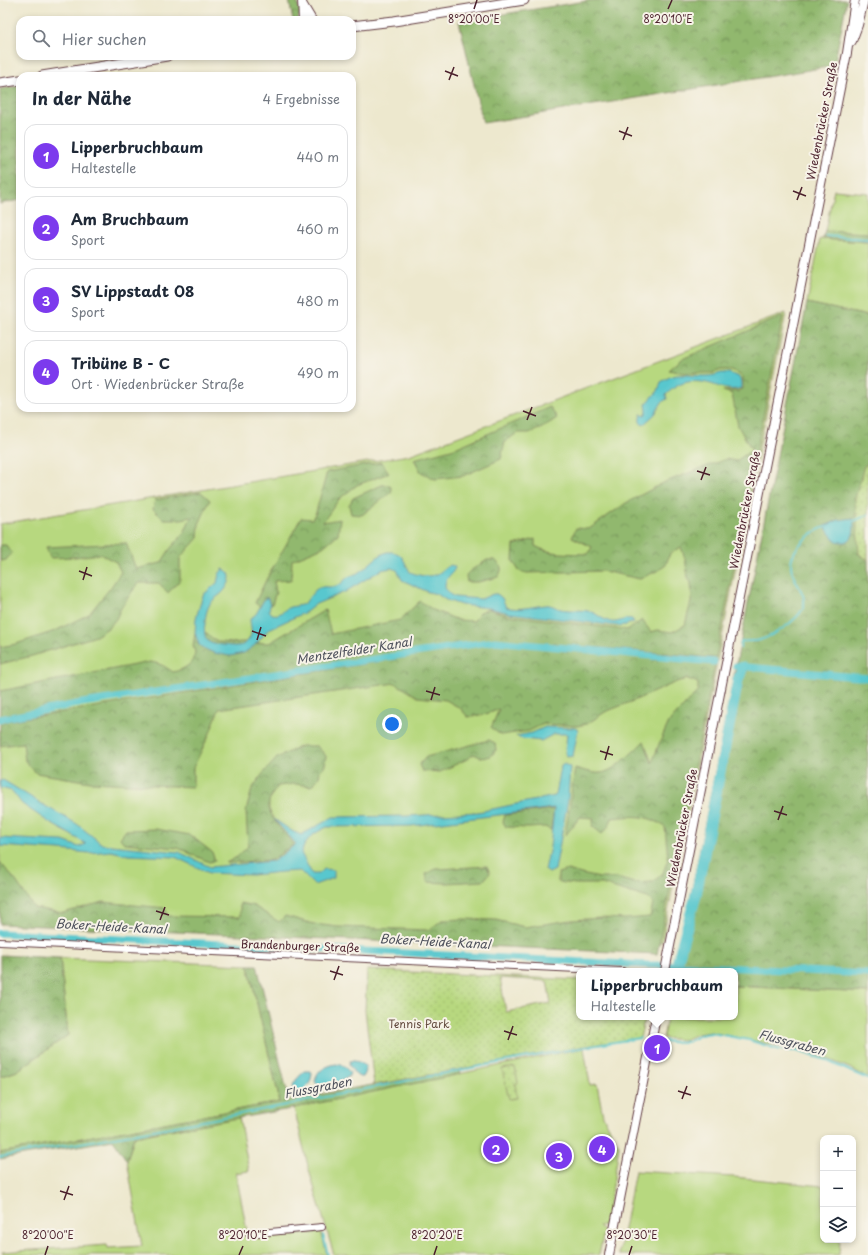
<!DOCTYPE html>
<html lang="de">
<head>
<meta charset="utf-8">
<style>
	body { margin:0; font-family:"Playpen Sans",sans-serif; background:#f6f6f7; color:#1f2937 }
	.controls { position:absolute; right:12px; bottom:12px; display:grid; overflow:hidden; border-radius:8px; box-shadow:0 2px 6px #0003 }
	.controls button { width:36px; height:36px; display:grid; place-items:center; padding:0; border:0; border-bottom:1px solid #e0e1e3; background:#fff; color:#1f2937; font:20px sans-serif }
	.you { position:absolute; left:392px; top:724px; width:14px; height:14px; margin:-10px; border:3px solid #fff; border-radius:50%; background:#1a73e8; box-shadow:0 0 0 6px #1a73e833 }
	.badge { display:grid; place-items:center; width:26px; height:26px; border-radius:50%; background:#7c3aed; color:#fff; font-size:13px; font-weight:700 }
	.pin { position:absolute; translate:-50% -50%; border:2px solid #fff; box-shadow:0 1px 4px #0006 }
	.popup { position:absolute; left:576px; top:968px; width:162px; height:52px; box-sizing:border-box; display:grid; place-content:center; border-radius:8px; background:#fff; filter:drop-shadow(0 1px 3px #0005); font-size:13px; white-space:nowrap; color:#747a83 }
	.popup b { font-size:15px; color:#1f2937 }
	.popup::after { content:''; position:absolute; left:50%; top:100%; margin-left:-8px; border:8px solid transparent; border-top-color:#fff }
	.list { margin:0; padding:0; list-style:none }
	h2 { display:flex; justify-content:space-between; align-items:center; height:52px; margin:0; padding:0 16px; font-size:17px }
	h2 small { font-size:13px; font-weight:400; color:#747a83 }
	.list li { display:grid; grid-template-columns:26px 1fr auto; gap:12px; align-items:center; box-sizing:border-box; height:64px; margin:0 8px 8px; padding:0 8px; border:1px solid #e0e1e3; border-radius:12px }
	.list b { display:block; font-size:15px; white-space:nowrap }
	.list p { margin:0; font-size:13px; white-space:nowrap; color:#747a83 }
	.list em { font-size:13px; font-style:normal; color:#747a83 }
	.icon { flex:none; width:22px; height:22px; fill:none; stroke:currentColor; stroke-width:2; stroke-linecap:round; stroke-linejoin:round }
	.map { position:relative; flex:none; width:868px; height:1255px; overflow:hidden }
	.search { position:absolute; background:#fff; box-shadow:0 2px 6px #0003; left:16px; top:16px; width:340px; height:44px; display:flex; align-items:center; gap:10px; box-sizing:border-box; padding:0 14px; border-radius:12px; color:#747a83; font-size:15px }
	.panel { position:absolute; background:#fff; box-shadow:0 2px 6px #0003; left:16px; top:72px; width:340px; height:340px; border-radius:12px }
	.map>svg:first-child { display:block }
	.grass { fill:#b7d87f; stroke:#807c55 }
	.forest { fill:url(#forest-crowns); stroke:#6e6c4c }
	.park { fill:url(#park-dots); stroke:#807c55; fill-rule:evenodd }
	.water { fill:#59c7ce; stroke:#52737c }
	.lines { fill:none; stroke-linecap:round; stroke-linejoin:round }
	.stream { stroke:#59c7ce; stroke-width:2 }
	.canal { stroke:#59c7ce; stroke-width:7 }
	.river { stroke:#59c7ce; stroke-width:11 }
	.minor-casing { stroke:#623d43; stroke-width:8 }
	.tertiary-casing { stroke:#623d43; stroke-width:10 }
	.secondary-casing { stroke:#623d43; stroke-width:11 }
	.minor { stroke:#fff; stroke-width:6 }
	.tertiary { stroke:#fff; stroke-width:8 }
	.secondary { stroke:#fff; stroke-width:9 }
	.ticks { fill:none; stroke:#4a1f2b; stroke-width:1.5 }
	.labels { text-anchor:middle; stroke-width:4; stroke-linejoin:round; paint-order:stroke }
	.street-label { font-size:11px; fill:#4a1f2b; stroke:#f7f3e8 }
	.park-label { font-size:11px; fill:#654d40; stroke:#f7f3e8 }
	.water-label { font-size:12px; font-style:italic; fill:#4e515c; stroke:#f7f3e8 }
	.ticks-label { font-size:10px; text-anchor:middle; fill:#4a1f2b; stroke:#f7f3e8; stroke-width:4; stroke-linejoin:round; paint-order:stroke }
</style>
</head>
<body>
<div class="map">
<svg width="868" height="1255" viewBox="0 0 868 1255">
	<defs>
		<pattern id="forest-crowns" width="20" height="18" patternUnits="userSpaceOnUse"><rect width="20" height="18" fill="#91b86e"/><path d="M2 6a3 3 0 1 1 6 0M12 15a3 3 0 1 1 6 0" fill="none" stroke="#78955b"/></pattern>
		<pattern id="park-dots" width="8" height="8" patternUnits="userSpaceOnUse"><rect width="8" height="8" fill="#b7d87f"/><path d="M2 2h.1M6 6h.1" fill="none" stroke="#9fb96e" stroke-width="1.8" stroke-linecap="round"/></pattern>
	</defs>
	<rect width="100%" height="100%" fill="#f7f3e8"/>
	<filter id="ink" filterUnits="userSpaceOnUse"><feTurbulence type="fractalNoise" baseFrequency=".025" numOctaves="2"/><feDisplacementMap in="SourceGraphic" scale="8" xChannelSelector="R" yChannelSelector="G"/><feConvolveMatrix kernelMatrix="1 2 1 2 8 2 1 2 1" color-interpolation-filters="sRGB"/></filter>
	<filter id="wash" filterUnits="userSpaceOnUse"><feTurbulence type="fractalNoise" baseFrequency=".012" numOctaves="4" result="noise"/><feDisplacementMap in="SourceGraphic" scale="16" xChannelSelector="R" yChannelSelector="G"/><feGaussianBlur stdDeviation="0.9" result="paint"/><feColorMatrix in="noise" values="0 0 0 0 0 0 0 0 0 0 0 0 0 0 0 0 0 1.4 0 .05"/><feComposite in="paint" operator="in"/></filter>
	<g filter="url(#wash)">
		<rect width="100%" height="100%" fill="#ede8ce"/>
		<path class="grass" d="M 834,190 L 868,193 L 868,233 L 825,231 Z
			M 820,239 L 868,242 L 868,316 L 807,303 Z
			M 786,313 L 662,942 L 0,914 L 0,524 L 409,455 Z
			M 60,958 L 248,965 L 280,1102 L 0,1153 L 0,1077 L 17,1071 L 68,1035 Z
			M 735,986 L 868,993 L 868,1078 L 852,1069 L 813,1053 L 711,1032 L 697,1034 L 684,1040 L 663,1038 L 667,1017 L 735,1017 Z
			M 584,1048 L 590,1085 L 597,1084 L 603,1116 L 619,1146 L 613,1185 L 605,1225 L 599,1227 L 602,1229 L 604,1232 L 599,1255 L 334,1255 L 309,1170 L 294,1108 Z
			M 239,1117 L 249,1171 L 236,1173 L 248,1237 L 281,1234 L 285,1236 L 321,1232 L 327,1255 L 3,1255 L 2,1252 L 107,1245 L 108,1248 L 142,1246 L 127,1161 L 134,1137 Z
			M 635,1171 L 734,1177 L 823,1186 L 823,1240 L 840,1240 L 839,1255 L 619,1255 Z"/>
		<path class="forest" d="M 289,0 L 297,0 L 300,13 L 298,20 L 293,20 Z
			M 593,0 L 847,0 L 834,66 L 483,123 L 459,21 Z
			M 20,86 L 20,200 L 0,204 L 0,89 Z
			M 825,231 L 868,233 L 868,242 L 823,239 Z
			M 807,303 L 868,316 L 868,463 L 864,466 L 859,554 L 868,560 L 868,993 L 735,986 L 735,971 L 676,971 Z
			M 783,316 L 716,658 L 497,639 L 81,701 L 0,716 L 0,691 L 150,662 C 160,663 166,667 173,672 C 185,669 194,664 195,652 L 193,646 L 195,633 L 207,633 L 212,638 L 220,642 L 232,643 L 241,642 L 269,643 L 325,610 L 331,634 L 400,620 L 420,601 L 433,610 L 458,620 L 474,621 L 480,612 L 489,609 L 508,615 L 628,630 L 642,620 L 651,632 L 658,630 L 672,632 L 685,625 L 692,598 L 691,583 L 688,577 L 685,559 L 681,547 L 670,553 L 666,565 L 659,570 L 640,579 L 603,571 L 526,573 L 519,571 L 513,561 L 514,545 L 535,539 L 535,546 C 551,555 570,553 588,554 L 592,547 L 572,537 L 576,528 L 589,529 L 626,503 L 665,482 L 726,459 L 736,461 L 752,450 L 738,426 L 732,394 L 723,391 L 738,391 L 743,388 L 743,377 L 732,370 L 721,370 L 713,373 L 683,373 L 669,370 L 682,359 Z
			M 550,407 L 557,418 L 542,428 L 529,433 L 517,433 L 505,442 L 501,459 L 463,476 L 435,479 L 421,472 L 414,459 L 455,448 Z
			M 382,462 L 389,473 L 357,485 L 339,499 L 323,522 L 340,519 L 338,534 L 323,547 L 292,560 L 291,580 L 274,581 L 276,592 L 272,604 L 261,607 L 255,603 L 266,580 L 301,518 L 312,519 L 316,512 L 327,472 Z
			M 382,485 L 390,485 L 392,491 L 384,498 L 362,515 L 351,514 L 349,505 L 353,498 Z
			M 201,492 L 210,500 L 199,524 L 198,538 L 180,558 L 180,580 L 168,593 L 159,583 L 138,583 L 121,608 L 116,619 L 108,628 L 96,636 L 32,656 L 0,664 L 0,647 L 16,644 L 55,631 L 89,614 L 111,587 L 121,572 L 116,562 L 100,554 L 75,557 L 50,558 L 46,547 L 126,543 L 136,569 L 161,563 L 170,549 L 184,533 L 191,517 L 181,519 L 163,519 L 153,509 L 155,500 Z
			M 0,545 L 6,545 L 12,553 L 6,560 L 0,561 Z
			M 487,560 L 495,560 C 502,566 503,569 498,577 L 478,582 L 467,582 L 466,575 C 471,569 480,565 487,560 Z
			M 495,643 L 715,664 L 657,954 L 0,924 L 0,862 L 16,881 L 34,908 L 63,913 L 103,902 L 165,908 L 168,916 L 240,917 L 240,903 L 254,906 L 279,922 L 285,916 L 314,924 L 338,927 L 429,930 L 442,920 L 464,919 L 496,920 L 525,927 L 571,920 L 601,918 L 626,919 L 650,917 L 653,903 L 648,898 L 602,884 L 576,884 L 558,882 L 558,873 L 568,870 L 581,874 L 600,878 L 617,878 L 634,883 L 653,882 L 663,873 L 668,859 L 665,827 C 648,814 632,816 612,818 L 609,826 L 602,834 L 592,826 L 594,818 L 580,817 L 565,836 L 575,768 C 582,770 594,774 600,773 C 613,773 635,750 644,741 L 652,763 L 659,744 L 669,722 L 698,691 L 698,683 L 688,679 L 679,681 L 633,701 L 605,712 L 587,724 L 577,726 L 543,724 L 529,731 L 501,735 L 491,728 L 499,709 L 486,714 L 468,717 L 460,708 L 446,700 L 418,697 L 395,683 L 219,709 L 210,733 L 193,768 L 193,787 L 90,782 L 36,773 L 25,761 L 23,743 L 0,746 L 0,722 Z
			M 489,740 L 495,743 L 496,750 L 491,756 L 482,758 L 474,754 L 467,759 L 440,772 L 422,771 L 419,765 L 426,757 Z
			M 301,746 L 317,746 L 326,756 L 325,765 L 320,771 L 319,777 L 312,786 L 295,784 L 278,786 C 275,791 269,797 269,803 C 267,816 286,835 294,844 L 272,860 L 226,863 L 237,857 L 248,846 L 246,811 L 252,789 L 261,776 L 277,758 Z
			M 554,809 L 551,830 L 545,827 L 528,828 L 506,827 L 503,822 L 505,815 Z
			M 156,829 L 190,835 L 212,852 L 215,861 L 209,862 L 178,848 L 124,843 L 120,838 L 126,830 Z
			M 487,866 L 490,873 L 483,881 L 446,883 L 428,882 L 426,874 L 435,869 L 440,869 Z
			M 0,955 L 60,958 L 68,1035 L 17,1071 L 0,1077 Z
			M 248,965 L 257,965 L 289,1100 L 460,1069 L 461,1074 L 285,1110 L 134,1136 L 127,1161 L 113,1140 L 0,1159 L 0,1153 L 280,1102 Z
			M 319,1230 L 321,1232 L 284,1236 L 281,1234 Z"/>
		<path class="park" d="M 868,463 L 868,560 L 859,554 L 855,499 L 864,466 Z
			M 367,970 L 579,980 L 579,1017 L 645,1017 L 640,1038 L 585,1046 L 374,1085 L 365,1010 ZM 500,978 L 547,981 L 551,1003 L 506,1012 Z
			M 515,1067 L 518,1083 L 515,1084 L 517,1098 L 509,1099 L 502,1069 Z"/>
		<path class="water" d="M 721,373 L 729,373 L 739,377 L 741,382 L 741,388 C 730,392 721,387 711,384 C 692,379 679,381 666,395 L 667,399 L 662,402 L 655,414 L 643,425 C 638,422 640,418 641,414 L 645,415 L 647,411 L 646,404 L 658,391 L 661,382 C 666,379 672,375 679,375 C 693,374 707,379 721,373 Z
			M 853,518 C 855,526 855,541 844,542 C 840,542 837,542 834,539 C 831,536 827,530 825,526 L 838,520 Z
			M 387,552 C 403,551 403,560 410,572 C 419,576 431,578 439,573 C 443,570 446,567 450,565 L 454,566 L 455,568 C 453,573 449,575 447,579 C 442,587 447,594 455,597 L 481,599 L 493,594 L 497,594 L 502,598 L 506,607 C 519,611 533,606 546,605 C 551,604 556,608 561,609 C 571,611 582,609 592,612 C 597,614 602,619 608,621 C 617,625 624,617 632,619 L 634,622 L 626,625 L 617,626 L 509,613 L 489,608 L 461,605 L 446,600 L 437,594 L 428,592 L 402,580 L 397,570 L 391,568 L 381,570 L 345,592 L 316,604 L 306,612 L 269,629 L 254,646 L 244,653 L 230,656 L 214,653 L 203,648 L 199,645 L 195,633 L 196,618 L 203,595 L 217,583 L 219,574 L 223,569 C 236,573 228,587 222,593 C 219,596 215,598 212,601 C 207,607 205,617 205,624 C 204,630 204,637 208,641 C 212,645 218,644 223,645 C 233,646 245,649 250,637 C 253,631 250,625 250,619 L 256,614 L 265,598 L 268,598 L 270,606 L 269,610 L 272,614 C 282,616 282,610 290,607 C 295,606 299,606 304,604 C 309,599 312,592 318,588 C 325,585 331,589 339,585 C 343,583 345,579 348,577 C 352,575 356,574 360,572 C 369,565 376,556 387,552 Z
			M 545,727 L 575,728 L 578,730 L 573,756 L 567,757 L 565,753 L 567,734 L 554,734 L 541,741 L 523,739 L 516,736 L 532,733 Z
			M 564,764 L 570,767 L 568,800 L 555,870 L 549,873 L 545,870 L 550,847 L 554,808 L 411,826 L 327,827 C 313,834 307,837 301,853 L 312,874 L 319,874 L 324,869 L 334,870 L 334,878 L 314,885 L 300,871 L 282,872 L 252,875 L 209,873 L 175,857 L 128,855 L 111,851 L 89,853 L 60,850 L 0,846 L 0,838 L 63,841 L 79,847 L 86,844 L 68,833 L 50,823 L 22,804 L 12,791 L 0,788 L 0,781 L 3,780 L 47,807 L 77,824 L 102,844 L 179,852 L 210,867 L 274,861 L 296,844 L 274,819 L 292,831 L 301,835 L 333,817 L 407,816 L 478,812 L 555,796 L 557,790 L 561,766 Z
			M 350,1061 C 360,1060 371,1066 363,1077 C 355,1078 353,1070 349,1065 Z
			M 336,1064 C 343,1065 346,1067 350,1073 L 349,1076 C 342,1082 327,1087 318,1085 L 315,1082 C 317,1070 326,1066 336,1064 Z
			M 305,1071 L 311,1071 L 312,1073 C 311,1084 307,1090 297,1093 L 293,1092 C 291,1082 299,1077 305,1071 Z"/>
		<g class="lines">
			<path class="stream" d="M 825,236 L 868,239
				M 854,521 L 868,515
				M 740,648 L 741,642 C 747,640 754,642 760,640 C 773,636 795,622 802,610 C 814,589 772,573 802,542 C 808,536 816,530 825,527
				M 663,1041 L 682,1043 L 689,1041 L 700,1035 L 711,1033 L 749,1040 L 780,1050 L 797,1051 L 823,1059 L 868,1079
				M 0,1157 C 99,1140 198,1123 296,1103 C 411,1080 525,1056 640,1038
				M 323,1235 L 328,1255"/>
			<path class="canal" d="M 736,666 L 868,678
				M 0,719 L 82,703 L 495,641 L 714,662
				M 0,933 L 648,965 L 677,965 L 868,974"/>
			<path class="river" d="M 677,965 C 682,941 690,918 696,895 L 738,680 L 743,667"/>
		</g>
	</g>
	<g filter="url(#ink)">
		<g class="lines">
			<defs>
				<path id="minor" d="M 0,942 L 622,971
					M 249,1234 L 322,1227"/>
				<path id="tertiary" d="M 302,0 L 303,20
					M 303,5 L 312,20
					M 852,41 L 858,25 L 864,0
					M 665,971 L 847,53 L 855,0
					M 609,1255 L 656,1017"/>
				<path id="secondary" d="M 352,26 L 394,21 L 524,0
					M 42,76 L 167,56
					M 0,83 L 20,80"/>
			</defs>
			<use href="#minor" class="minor-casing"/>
			<use href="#tertiary" class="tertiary-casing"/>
			<use href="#secondary" class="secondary-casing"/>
			<use href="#minor" class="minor"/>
			<use href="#tertiary" class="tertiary"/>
			<use href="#secondary" class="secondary"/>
		</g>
	</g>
	<path class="ticks" d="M 474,9 L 477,0M 668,9 L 672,0M 445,71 L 458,76M 449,80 L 454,67M 619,131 L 632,136M 623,140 L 628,127M 793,191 L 806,196M 797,200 L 802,187M 523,411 L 536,416M 527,420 L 532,407M 697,471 L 710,475M 701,480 L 706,467M 79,571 L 92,576M 83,580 L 87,567M 252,631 L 266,636M 257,640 L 261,627M 426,691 L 440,695M 431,700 L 435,687M 600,751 L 613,755M 605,760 L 609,746M 774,811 L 787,815M 778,820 L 783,806M 156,911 L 169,915M 160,920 L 165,907M 330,971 L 343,975M 334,980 L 339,966M 504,1031 L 517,1035M 508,1040 L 513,1026M 678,1091 L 691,1095M 682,1099 L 687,1086M 60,1191 L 73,1195M 64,1200 L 69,1186M 45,1255 L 48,1246M 239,1255 L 243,1246M 434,1255 L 437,1246M 629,1255 L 632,1246"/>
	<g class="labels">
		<g class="street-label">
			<text transform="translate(822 121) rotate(-79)" y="4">Wiedenbrücker Straße</text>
			<text transform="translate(745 510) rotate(-79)" y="4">Wiedenbrücker Straße</text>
			<text transform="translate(682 828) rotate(-79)" y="4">Wiedenbrücker Straße</text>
			<text transform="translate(300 946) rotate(2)" y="4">Brandenburger Straße</text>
		</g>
		<g class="park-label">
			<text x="419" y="1028">Tennis Park</text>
		</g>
		<g class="water-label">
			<text transform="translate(354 651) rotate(-9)" y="4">Mentzelfelder Kanal</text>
			<text transform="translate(111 927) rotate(3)" y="4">Boker-Heide-Kanal</text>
			<text transform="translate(435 942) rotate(3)" y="4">Boker-Heide-Kanal</text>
			<text transform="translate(792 1043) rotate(15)" y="4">Flussgraben</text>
			<text transform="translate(318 1088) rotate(-11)" y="4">Flussgraben</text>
		</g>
	</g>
	<g class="ticks-label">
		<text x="474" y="23">8°20'00"E</text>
		<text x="668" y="23">8°20'10"E</text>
		<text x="48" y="1239">8°20'00"E</text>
		<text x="243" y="1239">8°20'10"E</text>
		<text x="437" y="1239">8°20'20"E</text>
		<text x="632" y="1239">8°20'30"E</text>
	</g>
</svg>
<div class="controls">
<button>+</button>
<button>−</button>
<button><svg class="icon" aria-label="layers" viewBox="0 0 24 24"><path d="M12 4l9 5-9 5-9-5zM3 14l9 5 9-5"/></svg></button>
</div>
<div class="you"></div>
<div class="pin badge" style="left:657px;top:1048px">1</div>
<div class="popup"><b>Lipperbruchbaum</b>Haltestelle</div>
<div class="pin badge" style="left:496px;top:1149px">2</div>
<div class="pin badge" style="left:559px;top:1156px">3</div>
<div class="pin badge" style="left:602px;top:1149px">4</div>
<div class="search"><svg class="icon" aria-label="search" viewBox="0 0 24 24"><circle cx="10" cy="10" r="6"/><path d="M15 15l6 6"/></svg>Hier suchen</div>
<section class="panel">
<h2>In der Nähe<small>4 Ergebnisse</small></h2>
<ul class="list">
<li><span class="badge">1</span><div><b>Lipperbruchbaum</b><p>Haltestelle</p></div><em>440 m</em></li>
<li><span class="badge">2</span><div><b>Am Bruchbaum</b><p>Sport</p></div><em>460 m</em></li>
<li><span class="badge">3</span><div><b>SV Lippstadt 08</b><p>Sport</p></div><em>480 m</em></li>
<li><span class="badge">4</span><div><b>Tribüne B - C</b><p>Ort · Wiedenbrücker Straße</p></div><em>490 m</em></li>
</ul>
</section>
</div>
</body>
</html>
